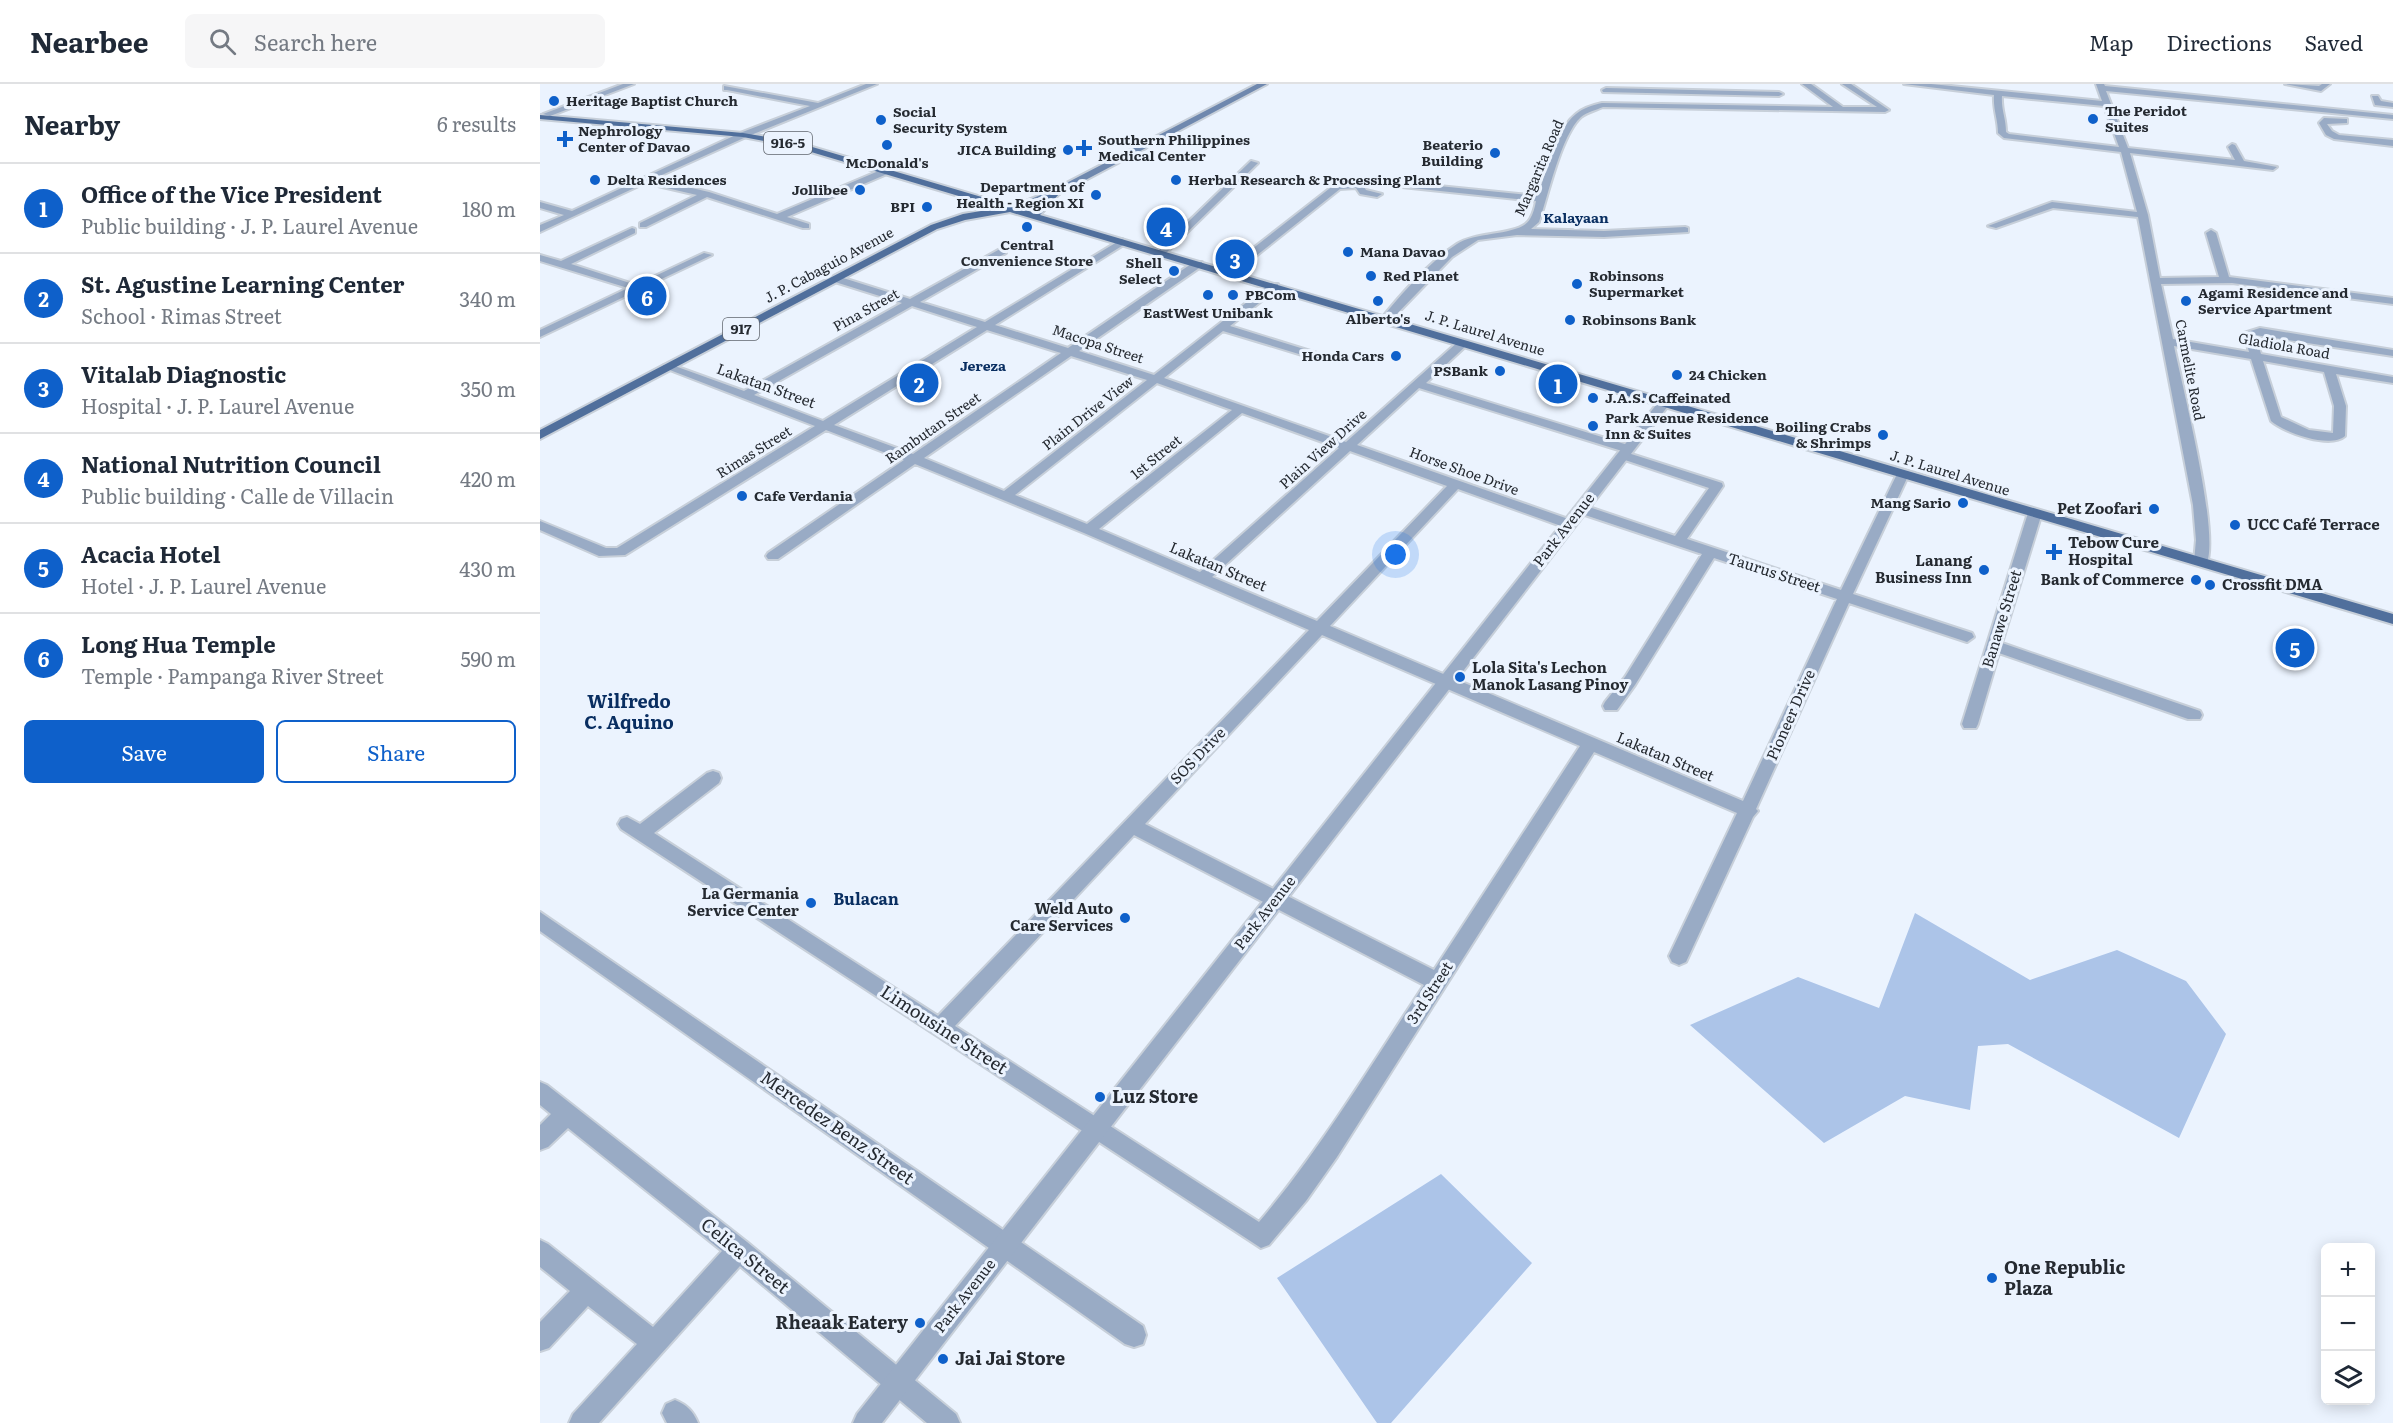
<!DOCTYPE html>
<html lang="en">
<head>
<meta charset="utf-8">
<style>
	body { margin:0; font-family:Literata,serif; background:#f6f6f7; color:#1f2937 }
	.controls { position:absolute; right:18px; bottom:18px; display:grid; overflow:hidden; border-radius:9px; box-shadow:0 3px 15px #0003 }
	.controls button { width:54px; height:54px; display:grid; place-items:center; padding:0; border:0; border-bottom:2px solid #e0e1e3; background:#fff; color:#1f2937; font:30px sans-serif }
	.you { position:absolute; left:856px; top:471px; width:21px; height:21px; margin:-15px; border:4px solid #fff; border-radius:50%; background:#1a73e8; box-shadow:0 0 0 9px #1a73e833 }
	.badge { display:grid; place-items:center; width:39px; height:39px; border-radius:50%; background:#0e60ca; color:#fff; font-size:20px; font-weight:700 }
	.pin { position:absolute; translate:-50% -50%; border:3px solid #fff; box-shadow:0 2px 6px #0006 }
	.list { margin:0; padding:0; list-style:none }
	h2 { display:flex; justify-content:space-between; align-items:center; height:78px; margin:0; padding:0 24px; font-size:26px }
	h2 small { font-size:20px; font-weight:400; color:#747a83 }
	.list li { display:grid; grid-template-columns:39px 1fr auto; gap:18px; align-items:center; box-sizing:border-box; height:90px; padding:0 24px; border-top:2px solid #e0e1e3 }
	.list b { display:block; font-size:22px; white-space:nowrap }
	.list p { margin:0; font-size:20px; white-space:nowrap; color:#747a83 }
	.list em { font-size:20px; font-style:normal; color:#747a83 }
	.actions { display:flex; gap:12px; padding:18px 24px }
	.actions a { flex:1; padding:14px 0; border:2px solid #0e60ca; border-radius:9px; text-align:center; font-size:21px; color:#0e60ca }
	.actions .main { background:#0e60ca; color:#fff }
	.icon { flex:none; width:33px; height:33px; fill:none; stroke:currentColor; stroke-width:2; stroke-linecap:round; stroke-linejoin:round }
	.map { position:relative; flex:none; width:1853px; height:1339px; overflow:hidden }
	header { display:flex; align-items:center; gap:36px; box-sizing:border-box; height:84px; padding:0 30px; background:#fff; border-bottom:2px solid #e0e1e3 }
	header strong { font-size:28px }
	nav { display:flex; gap:33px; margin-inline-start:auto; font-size:21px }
	.search { width:420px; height:54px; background:#f6f6f7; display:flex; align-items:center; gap:15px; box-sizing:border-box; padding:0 21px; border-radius:9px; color:#747a83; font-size:22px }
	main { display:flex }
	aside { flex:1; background:#fff }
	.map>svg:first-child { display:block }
	.green { fill:#acc4e8 }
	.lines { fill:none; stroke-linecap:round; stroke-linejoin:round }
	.minor-casing { stroke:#c7cfd9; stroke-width:4 }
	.tertiary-casing { stroke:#c7cfd9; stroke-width:4 }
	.secondary-casing { stroke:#c7cfd9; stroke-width:4 }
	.primary-casing { stroke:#c7cfd9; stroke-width:4 }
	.minor { fill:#99abc5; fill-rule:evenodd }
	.tertiary { fill:#99abc5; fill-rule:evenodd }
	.secondary { fill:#6f88ae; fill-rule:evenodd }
	.primary { fill:#506f9c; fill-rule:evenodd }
	.poi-dot { fill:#0e60ca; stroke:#ebf3fe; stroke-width:2 }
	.labels { text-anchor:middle; stroke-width:6; stroke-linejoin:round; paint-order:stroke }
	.far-poi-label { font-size:14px; font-weight:bold; fill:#252a31; stroke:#ebf3fe; text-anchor:start }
	.shield { fill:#ebf3fe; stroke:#60666e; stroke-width:1.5 }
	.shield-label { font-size:14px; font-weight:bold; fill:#252a31 }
	.far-street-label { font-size:14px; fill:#252a31; stroke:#ebf3fe }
	.far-neighbourhood-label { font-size:14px; font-weight:bold; fill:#092e61; stroke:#ebf3fe }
	.street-label { font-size:15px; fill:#252a31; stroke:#ebf3fe }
	.poi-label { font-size:15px; font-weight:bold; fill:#252a31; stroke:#ebf3fe; text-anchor:end }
	.neighbourhood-label { font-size:16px; font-weight:bold; fill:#092e61; stroke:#ebf3fe }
	.quarter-label { font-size:18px; font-weight:bold; fill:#092e61; stroke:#ebf3fe }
	.near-street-label { font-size:18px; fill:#252a31; stroke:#ebf3fe }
	.near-poi-label { font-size:18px; font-weight:bold; fill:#252a31; stroke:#ebf3fe; text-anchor:start }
</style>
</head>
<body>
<header>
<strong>Nearbee</strong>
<div class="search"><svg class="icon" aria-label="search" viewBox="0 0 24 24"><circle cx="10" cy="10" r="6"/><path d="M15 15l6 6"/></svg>Search here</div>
<nav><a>Map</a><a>Directions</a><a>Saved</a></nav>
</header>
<main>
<aside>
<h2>Nearby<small>6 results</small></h2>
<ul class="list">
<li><span class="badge">1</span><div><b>Office of the Vice President</b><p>Public building · J. P. Laurel Avenue</p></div><em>180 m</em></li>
<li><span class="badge">2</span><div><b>St. Agustine Learning Center</b><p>School · Rimas Street</p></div><em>340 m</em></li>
<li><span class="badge">3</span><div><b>Vitalab Diagnostic</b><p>Hospital · J. P. Laurel Avenue</p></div><em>350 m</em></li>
<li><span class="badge">4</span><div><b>National Nutrition Council</b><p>Public building · Calle de Villacin</p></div><em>420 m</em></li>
<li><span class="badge">5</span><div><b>Acacia Hotel</b><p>Hotel · J. P. Laurel Avenue</p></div><em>430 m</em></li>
<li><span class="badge">6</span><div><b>Long Hua Temple</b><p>Temple · Pampanga River Street</p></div><em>590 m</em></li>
</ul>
<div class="actions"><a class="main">Save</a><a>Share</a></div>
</aside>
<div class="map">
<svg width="1853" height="1339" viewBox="0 0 1853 1339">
	<rect width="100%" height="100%" fill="#ebf3fe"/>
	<path class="green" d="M 1375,829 L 1490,896 L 1577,866 L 1646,897 L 1686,950 L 1639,1054 L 1468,960 L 1438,962 L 1430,1026 L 1365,1012 L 1284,1059 L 1150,941 L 1258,893 L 1339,924 Z
		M 901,1090 L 992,1179 L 851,1339 L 837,1339 L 737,1194 Z"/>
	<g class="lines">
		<defs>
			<path id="minor" d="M 83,0 L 94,0 L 10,32 L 3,30 Z
				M 326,0 L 337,0 L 206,53 L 113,95 L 169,108 L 237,130 L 341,86 L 347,86 L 347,90 L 247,133 L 269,140 L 269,144 L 263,144 L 167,113 L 106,143 L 100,143 L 100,139 L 157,111 L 105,99 L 0,148 L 0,141 L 24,131 L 0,124 L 0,118 L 32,127 L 200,49 L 270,22 L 187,6 L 184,6 L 184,2 L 278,19 Z
				M 1262,0 L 1271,0 L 1303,23 L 1337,23 L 1302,0 L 1311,0 L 1349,26 L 1345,28 L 1063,23 C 1056,26 1047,28 1041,33 C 1021,51 1008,112 999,138 L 991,145 L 1064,147 L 1145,143 L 1148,144 L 1148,148 L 1064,153 L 977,151 L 938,156 L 912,173 L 850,237 L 846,238 L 841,235 C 861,210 891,177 917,160 C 936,147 981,152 990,135 C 993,130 995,123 996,117 L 862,103 L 858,100 L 859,98 L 998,112 C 1007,86 1014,48 1036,30 C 1043,24 1053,21 1062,19 L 1293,23 Z
				M 1364,0 L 1391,0 L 1562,17 L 1556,0 L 1564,0 L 1565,2 L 1853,31 L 1853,35 L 1566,7 L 1588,64 L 1695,76 L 1688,63 L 1692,60 L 1695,61 L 1704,77 L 1737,83 L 1733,86 L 1590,69 L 1608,131 L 1620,194 L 1679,193 L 1666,149 L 1671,146 L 1676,149 L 1689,193 L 1853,214 L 1853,220 L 1692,199 L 1621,200 L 1633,255 L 1709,268 L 1704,249 L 1720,244 L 1853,266 L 1853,272 L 1715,251 L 1721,270 L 1853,293 L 1853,299 L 1796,290 L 1806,322 L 1805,352 C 1790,365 1745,349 1731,337 L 1711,275 L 1634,262 C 1642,301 1681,453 1666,481 L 1656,481 L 1654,478 L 1656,456 L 1653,421 L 1598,133 L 1513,124 L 1456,144 L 1448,142 L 1512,118 L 1597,128 L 1581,68 L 1464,54 L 1458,49 C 1458,35 1453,26 1454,11 ZM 1462,12 L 1564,22 L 1579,63 L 1469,50 L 1466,48 C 1466,34 1461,26 1462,12 ZM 1723,277 L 1784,288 L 1794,322 L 1793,349 L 1769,346 L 1741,333 Z
				M 1745,0 L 1779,2 L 1782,0 L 1790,0 L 1781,7 Z
				M 1066,4 L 1239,8 L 1243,10 L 1239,12 L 1063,8 L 1062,6 Z
				M 1832,12 L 1838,12 L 1841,17 L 1853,19 L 1853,23 L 1835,21 Z
				M 1784,34 L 1807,35 L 1807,39 L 1787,40 L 1792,47 L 1799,51 L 1853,56 L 1853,62 L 1794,55 L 1786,51 L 1779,39 Z
				M 711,77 L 718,79 L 624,171 L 618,171 L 618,167 Z
				M 805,98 L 822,100 L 826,106 L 842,110 L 837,113 L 820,110 L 816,104 L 800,105 L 692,191 L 684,191 L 684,187 L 794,101 Z
				M 92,144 L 95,145 L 95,149 L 31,180 L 96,201 L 164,169 L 172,171 L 0,253 L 0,246 L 88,204 L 0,177 L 0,171 L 21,177 Z
				M 582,155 L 587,158 L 585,160 L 455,241 L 528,264 L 654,178 L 662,178 L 662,182 L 539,267 L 614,291 L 730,200 L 738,200 L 738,204 L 690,242 L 780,270 L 780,274 L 772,274 L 683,247 L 624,294 L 806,358 L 919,257 L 927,257 L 927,261 L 886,299 L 1091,362 L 1093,365 L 1088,369 L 1182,399 L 1183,402 L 1147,455 L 1301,506 L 1357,390 L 1358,387 L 1368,387 L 1369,390 L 1313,510 L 1432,549 L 1434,553 L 1427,558 L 1309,519 L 1216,725 L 1218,727 L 1213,733 L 1146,878 L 1139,881 L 1132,878 L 1129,872 L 1197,729 L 1054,668 L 797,1073 L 766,1117 L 729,1161 L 721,1164 L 81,745 L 78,740 L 81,735 L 87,733 L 100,740 L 167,689 L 173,687 L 179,689 L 181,694 L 179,699 L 114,749 L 398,932 L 769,546 L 544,449 L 375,380 L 238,475 L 228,475 L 226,472 L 228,469 L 364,376 L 286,346 L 85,471 L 59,472 L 0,446 L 0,437 L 66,464 L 77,464 L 275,342 L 122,283 L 124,281 L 132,281 L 204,307 L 362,219 L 292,197 L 292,193 L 300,193 L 370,215 L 460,165 L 466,165 L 466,169 L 380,218 L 445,238 ZM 372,222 L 437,243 L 283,337 L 214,311 ZM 447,246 L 521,269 L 373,370 L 294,341 ZM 531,272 L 607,296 L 464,407 L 384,374 ZM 617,299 L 692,326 L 547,440 L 475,411 ZM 879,304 L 1082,367 L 1077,371 L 1079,374 L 1169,404 L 1135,452 L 1046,422 L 1041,421 L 1034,425 L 1036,428 L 1162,470 L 1085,593 L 1065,618 L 1063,622 L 1065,626 L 1077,626 L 1095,601 L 1174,474 L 1297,515 L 1203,717 L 790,542 L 918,405 L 1024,443 L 1029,444 L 1036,440 L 1034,437 L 817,361 ZM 702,329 L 799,364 L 660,488 L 559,445 ZM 810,367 L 907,402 L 777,537 L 672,493 ZM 782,551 L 1040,662 L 894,886 L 605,740 ZM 594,751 L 884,901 C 831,981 781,1065 719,1138 L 415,942 Z
				M 1495,425 L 1502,429 L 1462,559 L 1660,627 L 1662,631 L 1660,635 L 1648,635 L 1459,569 L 1438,640 L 1436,644 L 1424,644 L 1422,640 L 1488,429 Z
				M 0,828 L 603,1242 L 606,1251 L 603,1260 L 594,1263 L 585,1260 L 0,847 Z
				M 0,998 L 7,1001 L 207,1158 L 416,1330 L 420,1339 L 387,1339 L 200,1182 L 59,1339 L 29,1339 L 33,1330 L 97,1260 L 48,1222 L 9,1264 L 0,1267 L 0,1238 L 30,1207 L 0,1183 L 0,1156 L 8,1160 L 113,1243 L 182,1167 L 28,1044 L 8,1063 L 0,1066 L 0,1041 L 11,1030 L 0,1021 Z
				M 135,1316 C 147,1321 153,1327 158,1339 L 127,1339 L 122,1329 L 126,1320 Z"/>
			<path id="tertiary" d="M 1124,315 L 1130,319 L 1128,322 L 342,1339 L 313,1339 L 317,1330 L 1120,316 Z"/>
			<path id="secondary" d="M 717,0 L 727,0 L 519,110 L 474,127 L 466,125 L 513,106 Z"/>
			<path id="primary" d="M 0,31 L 203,49 L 252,57 L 492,128 L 513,106 L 519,106 L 519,110 L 500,131 L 1853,530 L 1853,540 L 470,128 L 425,136 L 397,145 L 0,355 L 0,346 L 391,141 L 423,130 L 459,124 L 251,62 L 203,53 L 0,35 Z"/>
		</defs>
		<use href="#minor" class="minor-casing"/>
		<use href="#tertiary" class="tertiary-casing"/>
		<use href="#secondary" class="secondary-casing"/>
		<use href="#primary" class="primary-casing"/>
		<use href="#minor" class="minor"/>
		<use href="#tertiary" class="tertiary"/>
		<use href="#secondary" class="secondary"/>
		<use href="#primary" class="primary"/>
	</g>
	<g class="poi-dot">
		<circle cx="14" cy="17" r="6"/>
		<circle cx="1553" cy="35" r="6"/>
		<circle cx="341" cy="36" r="6"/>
		<path d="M22 46h6v6h6v6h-6v6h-6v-6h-6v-6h6z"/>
		<circle cx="347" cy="61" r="6"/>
		<path d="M541 55h6v6h6v6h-6v6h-6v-6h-6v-6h6z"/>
		<circle cx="528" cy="66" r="6"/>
		<circle cx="955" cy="69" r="6"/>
		<circle cx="55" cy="96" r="6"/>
		<circle cx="636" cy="96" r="6"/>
		<circle cx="320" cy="106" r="6"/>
		<circle cx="556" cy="111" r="6"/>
		<circle cx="387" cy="123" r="6"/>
		<circle cx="487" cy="143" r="6"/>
		<circle cx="808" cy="168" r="6"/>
		<circle cx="634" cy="187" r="6"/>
		<circle cx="831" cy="192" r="6"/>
		<circle cx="1037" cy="200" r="6"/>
		<circle cx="668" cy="211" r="6"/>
		<circle cx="693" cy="211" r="6"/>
		<circle cx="838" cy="217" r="6"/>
		<circle cx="1646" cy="217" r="6"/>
		<circle cx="1030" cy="236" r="6"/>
		<circle cx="856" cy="272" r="6"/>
		<circle cx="960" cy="287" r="6"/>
		<circle cx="1137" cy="291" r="6"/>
		<circle cx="1053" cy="314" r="6"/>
		<circle cx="1053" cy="342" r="6"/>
		<circle cx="1343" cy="351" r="6"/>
		<circle cx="202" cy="412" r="6"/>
		<circle cx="1423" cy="419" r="6"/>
		<circle cx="1614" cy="425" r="6"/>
		<circle cx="1695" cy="441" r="6"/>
		<path d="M1511 459h6v6h6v6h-6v6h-6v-6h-6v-6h6z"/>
		<circle cx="1444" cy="486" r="6"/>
		<circle cx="1656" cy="496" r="6"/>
		<circle cx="1670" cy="501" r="6"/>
		<circle cx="920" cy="593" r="6"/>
		<circle cx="271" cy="819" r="6"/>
		<circle cx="585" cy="834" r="6"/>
		<circle cx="560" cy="1013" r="6"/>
		<circle cx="1452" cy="1194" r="6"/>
		<circle cx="380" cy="1239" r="6"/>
		<circle cx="403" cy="1275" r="6"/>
	</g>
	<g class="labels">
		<g class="far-poi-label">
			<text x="26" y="22">Heritage Baptist Church</text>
			<text x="1565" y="32">The Peridot<tspan x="1565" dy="16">Suites</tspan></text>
			<text x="353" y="33">Social<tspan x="353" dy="16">Security System</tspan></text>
			<text x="38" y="52">Nephrology<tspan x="38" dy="16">Center of Davao</tspan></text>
			<text x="558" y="61">Southern Philippines<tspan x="558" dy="16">Medical Center</tspan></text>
			<text x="943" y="66" text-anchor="end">Beaterio<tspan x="943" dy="16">Building</tspan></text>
			<text x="516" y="71" text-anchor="end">JICA Building</text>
			<text x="347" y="84" text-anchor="middle">McDonald's</text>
			<text x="67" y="101">Delta Residences</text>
			<text x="648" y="101">Herbal Research &amp; Processing Plant</text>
			<text x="544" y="108" text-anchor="end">Department of<tspan x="544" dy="16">Health - Region XI</tspan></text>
			<text x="308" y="111" text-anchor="end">Jollibee</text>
			<text x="375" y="128" text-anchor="end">BPI</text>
			<text x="487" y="166" text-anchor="middle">Central<tspan x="487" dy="16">Convenience Store</tspan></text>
			<text x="820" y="173">Mana Davao</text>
			<text x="622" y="184" text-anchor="end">Shell<tspan x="622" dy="16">Select</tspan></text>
			<text x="843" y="197">Red Planet</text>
			<text x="1049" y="197">Robinsons<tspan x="1049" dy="16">Supermarket</tspan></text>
			<text x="1658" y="214">Agami Residence and<tspan x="1658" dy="16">Service Apartment</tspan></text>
			<text x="705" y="216">PBCom</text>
			<text x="668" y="234" text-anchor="middle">EastWest Unibank</text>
			<text x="838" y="240" text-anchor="middle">Alberto's</text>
			<text x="1042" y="241">Robinsons Bank</text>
			<text x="844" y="277" text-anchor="end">Honda Cars</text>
			<text x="948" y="292" text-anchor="end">PSBank</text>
			<text x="1149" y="296">24 Chicken</text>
			<text x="1065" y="319">J.A.S. Caffeinated</text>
			<text x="1065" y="339">Park Avenue Residence<tspan x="1065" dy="16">Inn &amp; Suites</tspan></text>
			<text x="1331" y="348" text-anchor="end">Boiling Crabs<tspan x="1331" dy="16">&amp; Shrimps</tspan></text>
			<text x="214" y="417">Cafe Verdania</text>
			<text x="1411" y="424" text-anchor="end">Mang Sario</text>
		</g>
		<g class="shield">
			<rect x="224" y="48" width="48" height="22" rx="4.5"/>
			<rect x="183" y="234" width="36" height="22" rx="4.5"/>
		</g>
		<g class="shield-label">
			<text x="248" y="64">916-5</text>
			<text x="201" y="250">917</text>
		</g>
		<g class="far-street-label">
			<text transform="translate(999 84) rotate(-67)" y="5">Margarita Road</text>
			<text transform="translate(289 181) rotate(-28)" y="5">J. P. Cabaguio Avenue</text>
			<text transform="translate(326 226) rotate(-29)" y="5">Pina Street</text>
			<text transform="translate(945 249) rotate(17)" y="5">J. P. Laurel Avenue</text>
			<text transform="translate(558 260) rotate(18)" y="5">Macopa Street</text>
			<text transform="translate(1744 262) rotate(10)" y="5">Gladiola Road</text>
			<text transform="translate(1650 286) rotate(79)" y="5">Carmelite Road</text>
			<text transform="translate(548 329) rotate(-38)" y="5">Plain Drive View</text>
			<text transform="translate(393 344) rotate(-35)" y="5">Rambutan Street</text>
			<text transform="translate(783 365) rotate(-42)" y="5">Plain View Drive</text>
			<text transform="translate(214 368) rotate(-32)" y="5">Rimas Street</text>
			<text transform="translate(616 373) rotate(-39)" y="5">1st Street</text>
			<text transform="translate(924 387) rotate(20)" y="5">Horse Shoe Drive</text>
			<text transform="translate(1410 389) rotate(17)" y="5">J. P. Laurel Avenue</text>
		</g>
		<g class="far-neighbourhood-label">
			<text x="1036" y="139">Kalayaan</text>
			<text x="443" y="287">Jereza</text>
		</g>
		<g class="street-label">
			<text transform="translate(226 302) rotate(20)" y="5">Lakatan Street</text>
			<text transform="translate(1024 446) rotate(-52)" y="5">Park Avenue</text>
			<text transform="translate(678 483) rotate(23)" y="5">Lakatan Street</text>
			<text transform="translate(1234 489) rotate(18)" y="5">Taurus Street</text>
			<text transform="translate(1462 535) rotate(-73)" y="5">Banawe Street</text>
			<text transform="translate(1251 631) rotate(-66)" y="5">Pioneer Drive</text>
			<text transform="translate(658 672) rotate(-46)" y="5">SOS Drive</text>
			<text transform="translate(1125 673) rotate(23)" y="5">Lakatan Street</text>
			<text transform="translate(725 829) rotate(-52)" y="5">Park Avenue</text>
			<text transform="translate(890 909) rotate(-57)" y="5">3rd Street</text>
			<text transform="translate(425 1212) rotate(-52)" y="5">Park Avenue</text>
		</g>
		<g class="poi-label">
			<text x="1602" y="430">Pet Zoofari</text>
			<text x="1707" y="446" text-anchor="start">UCC Café Terrace</text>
			<text x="1528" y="464" text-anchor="start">Tebow Cure<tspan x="1528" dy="17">Hospital</tspan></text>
			<text x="1432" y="482">Lanang<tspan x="1432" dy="17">Business Inn</tspan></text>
			<text x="1644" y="501">Bank of Commerce</text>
			<text x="1682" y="506" text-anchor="start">Crossfit DMA</text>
			<text x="932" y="589" text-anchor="start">Lola Sita's Lechon<tspan x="932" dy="17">Manok Lasang Pinoy</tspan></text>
			<text x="259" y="815">La Germania<tspan x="259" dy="17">Service Center</tspan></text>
			<text x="573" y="830">Weld Auto<tspan x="573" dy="17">Care Services</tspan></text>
		</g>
		<g class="neighbourhood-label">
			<text x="326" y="821">Bulacan</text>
		</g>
		<g class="quarter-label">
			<text x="89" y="624">Wilfredo<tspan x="89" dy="21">C. Aquino</tspan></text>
		</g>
		<g class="near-street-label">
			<text transform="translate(404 946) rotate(33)" y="6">Limousine Street</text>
			<text transform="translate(297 1044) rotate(35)" y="6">Mercedez Benz Street</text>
			<text transform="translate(205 1172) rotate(39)" y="6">Celica Street</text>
		</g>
		<g class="near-poi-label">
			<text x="572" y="1019">Luz Store</text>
			<text x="1464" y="1190">One Republic<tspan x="1464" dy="21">Plaza</tspan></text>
			<text x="368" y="1245" text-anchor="end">Rheaak Eatery</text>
			<text x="415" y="1281">Jai Jai Store</text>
		</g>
	</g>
</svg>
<div class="controls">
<button>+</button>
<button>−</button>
<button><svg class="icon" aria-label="layers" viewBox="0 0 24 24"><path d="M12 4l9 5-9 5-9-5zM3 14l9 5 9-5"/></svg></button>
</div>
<div class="you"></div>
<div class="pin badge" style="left:1018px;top:300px">1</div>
<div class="pin badge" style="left:379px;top:299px">2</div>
<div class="pin badge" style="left:695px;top:175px">3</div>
<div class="pin badge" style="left:626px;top:143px">4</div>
<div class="pin badge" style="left:1755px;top:564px">5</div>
<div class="pin badge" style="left:107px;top:212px">6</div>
</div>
</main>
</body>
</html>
